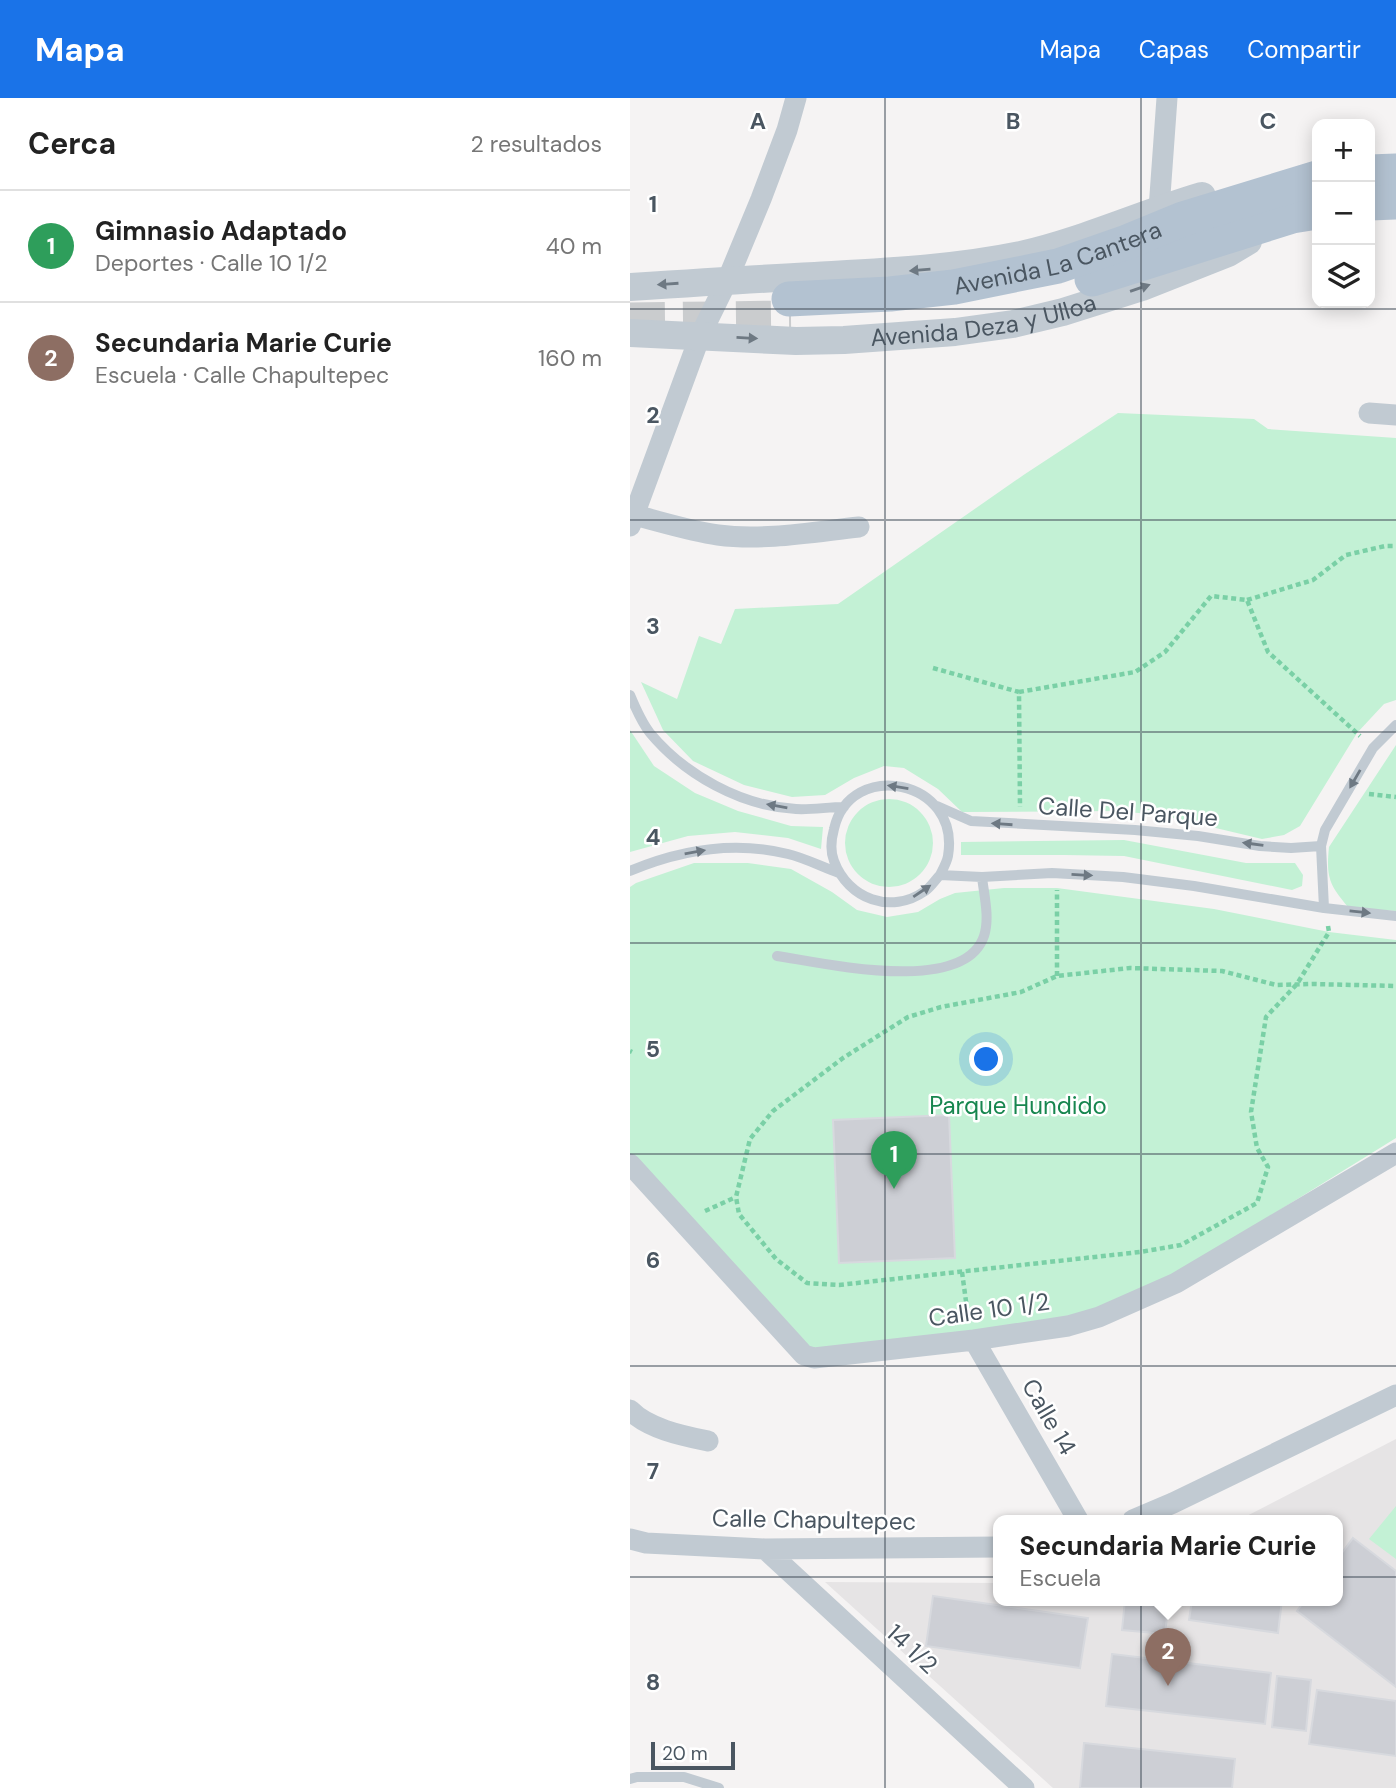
<!DOCTYPE html>
<html lang="es">
<head>
<meta charset="utf-8">
<style>
	body { margin:0; font-family:"DM Sans",sans-serif; background:#f6f6f6; color:#222 }
	.controls { position:absolute; right:21px; top:21px; display:grid; overflow:hidden; border-radius:14px; box-shadow:0 4px 18px #0003 }
	.controls button { width:63px; height:63px; display:grid; place-items:center; padding:0; border:0; border-bottom:2px solid #e0e0e0; background:#fff; color:#222; font:35px sans-serif }
	.scale { position:absolute; left:21px; bottom:18px; width:84px; box-sizing:border-box; padding-left:7px; border:4px solid #4a5661; border-top:0; font-size:19px; line-height:24px; white-space:nowrap; color:#4a5661; -webkit-text-stroke:5px #fff; paint-order:stroke }
	.you { position:absolute; left:357px; top:962px; width:24px; height:24px; margin:-18px; border:5px solid #fff; border-radius:50%; background:#1a73e8; box-shadow:0 0 0 10px #1a73e833 }
	.badge { display:grid; place-items:center; width:46px; height:46px; border-radius:50%; background:#1a73e8; color:#fff; font-size:23px; font-weight:700 }
	.pin { position:absolute; translate:-50% -58px; filter:drop-shadow(0 2px 4px #0008) }
	.pin::after { content:''; position:absolute; top:37px; width:24px; height:21px; background:inherit; clip-path:polygon(0 0,100% 0,50% 100%) }
	.popup { position:absolute; left:363px; top:1417px; width:350px; height:91px; box-sizing:border-box; display:grid; place-content:center; border-radius:14px; background:#fff; filter:drop-shadow(0 2px 5px #0005); font-size:23px; white-space:nowrap; color:#767676 }
	.popup b { font-size:26px; color:#222 }
	.popup::after { content:''; position:absolute; left:50%; top:100%; margin-left:-14px; border:14px solid transparent; border-top-color:#fff }
	.list { margin:0; padding:0; list-style:none }
	h2 { display:flex; justify-content:space-between; align-items:center; height:91px; margin:0; padding:0 28px; font-size:30px }
	h2 small { font-size:23px; font-weight:400; color:#767676 }
	.list li { display:grid; grid-template-columns:46px 1fr auto; gap:21px; align-items:center; box-sizing:border-box; height:112px; padding:0 28px; border-top:2px solid #e0e0e0 }
	.list b { display:block; font-size:26px; white-space:nowrap }
	.list p { margin:0; font-size:23px; white-space:nowrap; color:#767676 }
	.list em { font-size:23px; font-style:normal; color:#767676 }
	.icon { flex:none; width:38px; height:38px; fill:none; stroke:currentColor; stroke-width:2; stroke-linecap:round; stroke-linejoin:round }
	.map { position:relative; flex:none; width:766px; height:1690px; overflow:hidden }
	header { display:flex; align-items:center; gap:42px; box-sizing:border-box; height:98px; padding:0 35px; background:#1a73e8; color:#fff }
	header strong { font-size:33px }
	nav { display:flex; gap:38px; margin-inline-start:auto; font-size:24px }
	main { display:flex }
	aside { flex:1; background:#fff }
	.map>svg:first-child { display:block }
	.education { fill:#e6e4e5 }
	.green { fill:#c3f1d5 }
	.building { fill:#cdcfd5; stroke:#d7d9de; stroke-width:2 }
	.lines { fill:none; stroke-linecap:round; stroke-linejoin:round }
	.primary-tunnel { stroke:#caccce; stroke-width:35; stroke-dasharray:35 18; stroke-linecap:butt }
	.path { stroke:#7ad0a6; stroke-width:4.5; stroke-dasharray:5 3.5; stroke-linecap:butt }
	.service { stroke:#c1cad2; stroke-width:10 }
	.minor { stroke:#c1cad2; stroke-width:21 }
	.tertiary { stroke:#c1cad2; stroke-width:28 }
	.primary { stroke:#b3c2d1; stroke-width:35 }
	.oneway { fill:#6e7983 }
	.grid { fill:none; stroke:#4a5661; stroke-width:2; stroke-opacity:0.55 }
	.labels { text-anchor:middle; stroke-width:5; stroke-linejoin:round; paint-order:stroke }
	.street-label { font-size:24px; fill:#4a5661; stroke:#fff }
	.park-label { font-size:24px; fill:#17864f; stroke:#fff }
	.grid-label { font-size:23px; text-anchor:middle; font-weight:bold; fill:#4a5661; stroke:#fff; stroke-width:5; stroke-linejoin:round; paint-order:stroke }
</style>
</head>
<body>
<header>
<strong>Mapa</strong>
<nav><a>Mapa</a><a>Capas</a><a>Compartir</a></nav>
</header>
<main>
<aside>
<h2>Cerca<small>2 resultados</small></h2>
<ul class="list">
<li><span class="badge" style="background:#2e9e5b">1</span><div><b>Gimnasio Adaptado</b><p>Deportes · Calle 10 1/2</p></div><em>40 m</em></li>
<li><span class="badge" style="background:#8d6e63">2</span><div><b>Secundaria Marie Curie</b><p>Escuela · Calle Chapultepec</p></div><em>160 m</em></li>
</ul>
</aside>
<div class="map">
<svg width="766" height="1690" viewBox="0 0 766 1690">
	<rect width="100%" height="100%" fill="#f5f3f3"/>
	<path class="education" d="M 766,1341 L 766,1690 L 423,1690 L 195,1484 L 368,1485 L 368,1502 L 708,1502 L 708,1422 L 609,1422 Z"/>
	<path class="green" d="M 488,315 L 624,321 L 638,331 L 766,340 L 766,602 L 754,606 L 727,635 L 670,728 L 654,737 L 632,741 L 531,717 L 486,713 L 332,714 L 308,691 L 274,670 L 254,668 L 224,680 L 195,697 L 162,699 L 114,687 L 63,663 L 33,632 L 11,584 L 47,601 L 69,538 L 91,546 L 105,511 L 208,506 L 395,376 Z
		M 0,632 L 24,668 L 65,695 L 108,713 L 161,728 L 193,729 L 191,751 L 158,740 L 105,734 L 58,738 L 0,754 Z
		M 766,647 L 766,813 L 719,810 C 699,787 696,779 699,749 Z
		M215 745a44 44 0 1 1 88 0a44 44 0 1 1-88 0Z
		M 494,742 L 616,765 L 665,765 L 673,777 L 672,788 L 662,792 L 494,758 L 434,757 L 331,757 L 331,744 Z
		M 64,765 L 118,765 L 161,771 L 202,794 L 227,812 L 257,819 L 288,814 L 310,801 L 325,795 L 374,790 L 427,790 L 584,811 L 699,834 L 766,842 L 766,1040 L 535,1183 L 462,1219 L 181,1255 L 0,1059 L 0,789 L 6,785 Z
		M 766,1408 L 766,1461 L 739,1441 Z"/>
	<path class="building" d="M 319,1017 L 325,1160 L 209,1165 L 203,1022 Z
		M 723,1440 L 766,1473 L 766,1589 L 667,1513 L 675,1502 L 708,1502 L 708,1460 Z
		M 303,1498 L 458,1520 L 450,1570 L 296,1548 Z
		M 495,1502 L 539,1502 L 535,1536 L 492,1532 Z
		M 562,1502 L 652,1502 L 648,1535 L 559,1522 Z
		M 482,1556 L 641,1575 L 635,1626 L 476,1608 Z
		M 647,1578 L 681,1582 L 676,1633 L 642,1629 Z
		M 687,1592 L 766,1603 L 766,1658 L 679,1646 Z
		M 454,1645 L 605,1661 L 602,1690 L 450,1690 Z"/>
	<g class="lines">
		<path class="primary-tunnel" d="M 0,222 L 161,220"/>
		<path class="path" d="M 617,502 L 683,482 L 716,457 L 755,448 L 766,448
			M 303,570 L 389,594 L 390,709
			M 389,594 L 505,574 L 535,554 L 581,498 L 617,502 L 638,554 L 730,638
			M 739,696 L 766,699
			M 698,828 L 699,834 L 667,886 L 636,919 L 621,1014 L 627,1050 L 638,1069 L 627,1105 L 551,1147 L 510,1154 L 209,1187 L 177,1185 L 146,1161 L 109,1116 L 106,1099 L 120,1041 L 143,1013 L 213,960 L 278,919 L 311,909 L 391,894 L 427,878 L 500,870 L 592,873 L 646,887 L 682,886 L 766,888
			M 427,878 L 427,792
			M 0,953 L 2,954
			M 75,1113 L 106,1099
			M 332,1174 L 338,1218"/>
		<path class="service" d="M 0,597 C 5,609 12,625 20,635 C 55,677 111,708 166,711 C 181,712 198,709 214,709
			M 307,708 L 341,723 L 505,732 L 568,738 L 630,748 L 661,750 L 691,748
			M 0,773 C 50,752 105,743 158,756 C 175,760 192,769 209,775
			M 310,777 C 313,771 317,764 318,758 C 331,681 220,660 204,731 C 201,742 200,753 204,763 C 218,801 261,817 295,793 C 301,789 305,782 310,777 L 352,779 L 422,775 L 493,779 L 564,788 L 694,810 L 766,818
			M 694,810 L 691,748 L 695,732 L 743,650 L 766,627
			M 147,858 C 194,865 334,898 354,838 C 360,820 354,797 352,779
			M 0,1681 L 7,1679 L 54,1679 L 89,1690"/>
		<path class="minor" d="M 529,111 L 537,0
			M 739,315 L 766,317
			M 4,417 C 32,424 60,433 88,437 C 134,443 183,434 229,429
			M 0,428 L 70,238 L 97,183 L 131,101 L 157,32 L 166,0
			M 0,1066 L 174,1257 L 184,1260 L 344,1242 L 438,1228 L 469,1219 L 546,1185 L 766,1055
			M 344,1242 L 448,1422
			M 0,1312 C 18,1331 54,1338 78,1343
			M 503,1422 L 543,1405 L 766,1297
			M 0,1441 L 16,1445 L 135,1451 L 368,1449
			M 135,1451 L 394,1690"/>
		<g class="tertiary">
			<path d="M 0,189 C 62,185 124,181 185,178 C 254,174 323,171 391,157 C 453,143 511,116 572,98"/>
			<path id="s1" d="M 0,235 L 166,243 L 214,242 L 325,234 L 383,226 L 433,214 L 512,189 L 598,155 L 618,143"/>
		</g>
		<g class="primary">
			<path d="M 740,74 L 766,73"/>
			<path d="M 740,105 L 766,104"/>
			<path d="M 462,181 L 662,118 L 687,114"/>
			<path id="s2" d="M 159,201 L 260,196 L 324,189 L 428,168 L 497,144 L 553,121 L 687,80"/>
		</g>
	</g>
	<defs><path id="oneway-solid" d="M-6-.8H1V-3.2L6.5 0L1 3.2V.8H-6Z" transform="scale(1.75)"/></defs>
	<g class="oneway">
		<use href="#oneway-solid" transform="translate(290 172) rotate(175)"/>
		<use href="#oneway-solid" transform="translate(38 186) rotate(176)"/>
		<use href="#oneway-solid" transform="translate(510 190) rotate(-19)"/>
		<use href="#oneway-solid" transform="translate(117 240) rotate(3)"/>
		<use href="#oneway-solid" transform="translate(725 681) rotate(120)"/>
		<use href="#oneway-solid" transform="translate(268 689) rotate(-171)"/>
		<use href="#oneway-solid" transform="translate(147 708) rotate(-170)"/>
		<use href="#oneway-solid" transform="translate(372 726) rotate(-176)"/>
		<use href="#oneway-solid" transform="translate(623 746) rotate(-172)"/>
		<use href="#oneway-solid" transform="translate(65 754) rotate(-10)"/>
		<use href="#oneway-solid" transform="translate(452 777) rotate(3)"/>
		<use href="#oneway-solid" transform="translate(292 793) rotate(-34)"/>
		<use href="#oneway-solid" transform="translate(730 814) rotate(6)"/>
	</g>
	<path class="grid" d="M 255,0 L 255,1690M 511,0 L 511,1690M 0,211 L 766,211M 0,422 L 766,422M 0,634 L 766,634M 0,845 L 766,845M 0,1056 L 766,1056M 0,1268 L 766,1268M 0,1479 L 766,1479"/>
	<g class="labels">
		<g class="street-label">
			<text dy="8" stroke="none"><textPath href="#s2" startOffset="273">Avenida La Cantera</textPath></text>
			<text dy="8" stroke="none"><textPath href="#s1" startOffset="355">Avenida Deza y Ulloa</textPath></text>
			<text transform="translate(498 714) rotate(4)" y="8">Calle Del Parque</text>
			<text transform="translate(359 1212) rotate(-8)" y="8">Calle 10 1/2</text>
			<text transform="translate(419 1319) rotate(60)" y="8">Calle 14</text>
			<text transform="translate(184 1422) rotate(1)" y="8">Calle Chapultepec</text>
			<text transform="translate(282 1551) rotate(43)" y="8">14 1/2</text>
		</g>
		<g class="park-label">
			<text x="388" y="1016">Parque Hundido</text>
		</g>
	</g>
	<g class="grid-label">
		<text x="128" y="31">A</text>
		<text x="383" y="31">B</text>
		<text x="638" y="31">C</text>
		<text x="23" y="114">1</text>
		<text x="23" y="325">2</text>
		<text x="23" y="536">3</text>
		<text x="23" y="747">4</text>
		<text x="23" y="959">5</text>
		<text x="23" y="1170">6</text>
		<text x="23" y="1381">7</text>
		<text x="23" y="1592">8</text>
	</g>
</svg>
<div class="controls">
<button>+</button>
<button>−</button>
<button><svg class="icon" aria-label="layers" viewBox="0 0 24 24"><path d="M12 4l9 5-9 5-9-5zM3 14l9 5 9-5"/></svg></button>
</div>
<div class="scale">20 m</div>
<div class="you"></div>
<div class="pin badge" style="left:264px;top:1091px;background:#2e9e5b">1</div>
<div class="pin badge" style="left:538px;top:1588px;background:#8d6e63">2</div>
<div class="popup"><b>Secundaria Marie Curie</b>Escuela</div>
</div>
</main>
</body>
</html>
